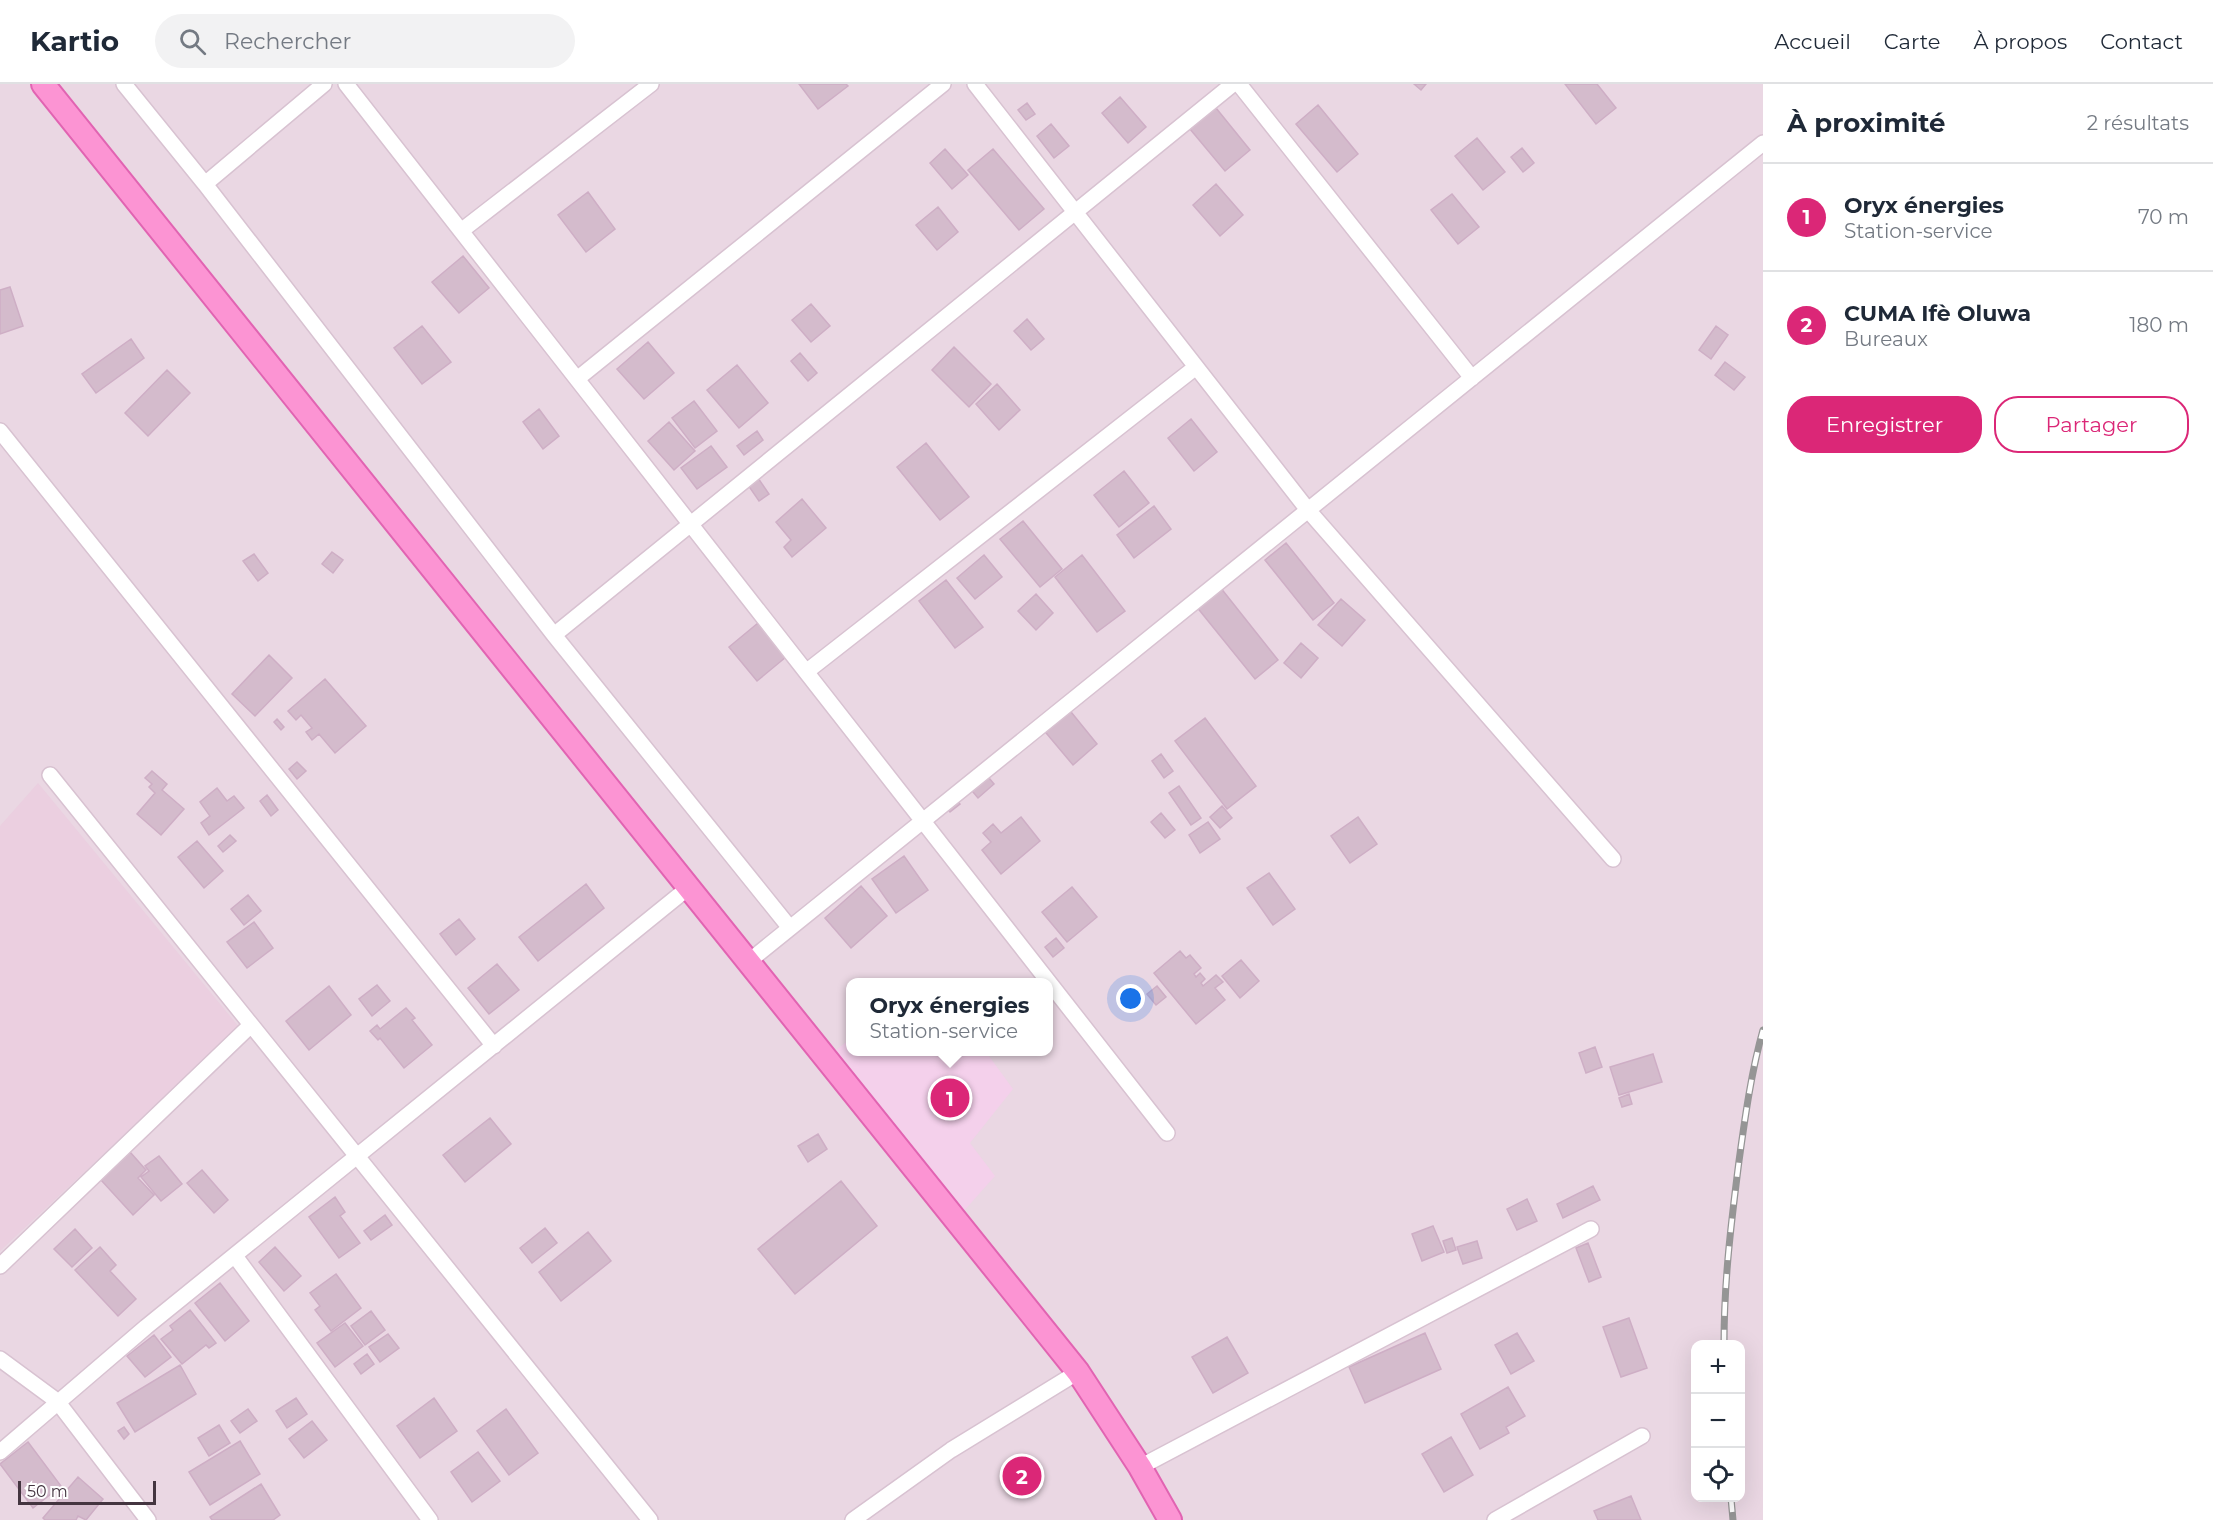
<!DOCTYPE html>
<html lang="fr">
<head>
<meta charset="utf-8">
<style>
	body { margin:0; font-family:Montserrat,sans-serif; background:#f2f2f3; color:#1f2937 }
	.controls { position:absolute; right:18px; bottom:18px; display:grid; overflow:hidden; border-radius:12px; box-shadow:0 6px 24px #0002 }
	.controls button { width:54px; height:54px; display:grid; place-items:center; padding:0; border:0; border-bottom:2px solid #e0e1e3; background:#fff; color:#1f2937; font:30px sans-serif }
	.scale { position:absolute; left:18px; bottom:15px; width:138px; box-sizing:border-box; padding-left:6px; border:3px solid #443540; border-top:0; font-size:16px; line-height:21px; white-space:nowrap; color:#443540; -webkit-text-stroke:4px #fff; paint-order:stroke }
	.you { position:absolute; left:1131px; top:915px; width:21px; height:21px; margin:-15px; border:4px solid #fff; border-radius:50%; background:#1a73e8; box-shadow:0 0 0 9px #1a73e833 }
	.badge { display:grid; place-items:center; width:39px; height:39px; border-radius:50%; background:#db2777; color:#fff; font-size:20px; font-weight:700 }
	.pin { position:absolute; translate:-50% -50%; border:3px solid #fff; box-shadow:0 2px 6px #0006 }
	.popup { position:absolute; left:846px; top:894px; width:207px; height:78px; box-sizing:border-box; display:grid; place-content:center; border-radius:12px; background:#fff; filter:drop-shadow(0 2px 4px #0005); font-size:20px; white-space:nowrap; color:#747a83 }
	.popup b { font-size:22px; color:#1f2937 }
	.popup::after { content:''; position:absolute; left:50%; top:100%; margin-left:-12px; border:12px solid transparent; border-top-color:#fff }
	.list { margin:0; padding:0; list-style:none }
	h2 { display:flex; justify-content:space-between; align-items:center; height:78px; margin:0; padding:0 24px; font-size:26px }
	h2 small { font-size:20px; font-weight:400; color:#747a83 }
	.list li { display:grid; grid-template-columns:39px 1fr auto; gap:18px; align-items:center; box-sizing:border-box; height:108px; padding:0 24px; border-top:2px solid #e0e1e3 }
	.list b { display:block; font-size:22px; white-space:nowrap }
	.list p { margin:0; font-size:20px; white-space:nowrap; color:#747a83 }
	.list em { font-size:20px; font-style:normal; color:#747a83 }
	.actions { display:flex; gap:12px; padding:18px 24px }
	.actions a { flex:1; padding:14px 0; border:2px solid #db2777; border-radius:24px; text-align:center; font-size:21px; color:#db2777 }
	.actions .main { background:#db2777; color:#fff }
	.icon { flex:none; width:33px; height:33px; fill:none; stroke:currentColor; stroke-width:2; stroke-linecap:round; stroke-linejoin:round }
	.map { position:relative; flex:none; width:1763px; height:1436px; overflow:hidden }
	header { display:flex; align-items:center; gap:36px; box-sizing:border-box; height:84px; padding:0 30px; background:#fff; border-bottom:2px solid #e0e1e3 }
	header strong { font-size:28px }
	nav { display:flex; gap:33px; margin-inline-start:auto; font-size:21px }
	.search { width:420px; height:54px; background:#f2f2f3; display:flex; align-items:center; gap:15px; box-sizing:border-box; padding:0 21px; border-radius:33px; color:#747a83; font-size:22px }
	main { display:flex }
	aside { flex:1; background:#fff }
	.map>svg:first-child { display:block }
	.residential { fill:#ead7e3; fill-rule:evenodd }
	.commercial { fill:#f4d0eb }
	.education { fill:#ebcfe0 }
	.building { fill:#d4bbcc; stroke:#ceaec5; stroke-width:1.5 }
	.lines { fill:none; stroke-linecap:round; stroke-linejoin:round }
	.minor-casing { stroke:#d8c2d1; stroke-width:18 }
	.primary-casing { stroke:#e164b2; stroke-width:26 }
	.minor { stroke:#fff; stroke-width:15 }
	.primary { stroke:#fc94d3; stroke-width:22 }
	.rail-casing { stroke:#959595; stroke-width:7 }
	.rail { stroke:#fff; stroke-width:4.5; stroke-dasharray:14; stroke-linecap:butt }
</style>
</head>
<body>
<header>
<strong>Kartio</strong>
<div class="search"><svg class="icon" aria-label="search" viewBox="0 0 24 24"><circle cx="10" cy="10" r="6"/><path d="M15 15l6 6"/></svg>Rechercher</div>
<nav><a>Accueil</a><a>Carte</a><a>À propos</a><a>Contact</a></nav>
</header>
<main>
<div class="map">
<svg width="1763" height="1436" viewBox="0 0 1763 1436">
	<rect width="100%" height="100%" fill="#f2e5ed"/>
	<path class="residential" d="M 0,0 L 1763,0 L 1763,1436 L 0,1436 ZM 851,898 L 1049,898 L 1049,968 L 851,968 ZM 1696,1260 L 1740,1260 L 1740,1414 L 1696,1414 Z"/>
	<path class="commercial" d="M 851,954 L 851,968 L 986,968 L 1013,1005 L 970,1059 L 995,1092 L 963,1128 L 835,967 Z"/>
	<path class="education" d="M 38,699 L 239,943 L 0,1167 L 0,742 Z"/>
	<path class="building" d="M 799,0 L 846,0 L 848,2 L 818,25 Z
		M 1414,0 L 1426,0 L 1421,6 Z
		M 1565,0 L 1597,0 L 1616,24 L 1596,40 Z
		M 1120,13 L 1146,43 L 1128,59 L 1102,29 Z
		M 1027,19 L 1035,30 L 1026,36 L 1018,26 Z
		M 1318,21 L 1358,70 L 1337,88 L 1296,40 Z
		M 1216,24 L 1250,66 L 1225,87 L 1190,45 Z
		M 1051,40 L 1069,62 L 1054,74 L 1037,52 Z
		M 1477,54 L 1505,88 L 1483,106 L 1455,72 Z
		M 1522,64 L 1534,79 L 1523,88 L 1511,73 Z
		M 945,65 L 968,91 L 952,105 L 930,79 Z
		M 993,65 L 1044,125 L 1019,146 L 968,86 Z
		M 1216,100 L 1243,131 L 1220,152 L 1193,121 Z
		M 588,108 L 615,145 L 586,168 L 558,131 Z
		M 1452,110 L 1479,143 L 1458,160 L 1431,126 Z
		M 938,123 L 958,148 L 937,166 L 916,141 Z
		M 463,172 L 489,204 L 459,229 L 432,198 Z
		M 10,203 L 23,242 L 0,250 L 0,206 Z
		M 811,220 L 830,242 L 811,258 L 792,236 Z
		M 1027,235 L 1044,255 L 1031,266 L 1014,247 Z
		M 422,242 L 451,278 L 422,300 L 394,264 Z
		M 1716,242 L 1728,251 L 1711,275 L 1699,266 Z
		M 131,255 L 144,274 L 96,309 L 82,290 Z
		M 648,258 L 674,289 L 644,315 L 617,285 Z
		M 954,263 L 991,300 L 969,323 L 932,286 Z
		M 800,269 L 817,289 L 808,297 L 791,277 Z
		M 1725,278 L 1745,293 L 1734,306 L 1715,291 Z
		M 737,281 L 768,319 L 739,344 L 707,306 Z
		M 167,286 L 190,309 L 148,352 L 125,329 Z
		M 997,300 L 1020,326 L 999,346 L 976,320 Z
		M 694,317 L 717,347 L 695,364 L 672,334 Z
		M 539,325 L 559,352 L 543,365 L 523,338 Z
		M 1191,335 L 1217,368 L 1194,387 L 1168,354 Z
		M 669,338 L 695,367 L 674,386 L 648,357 Z
		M 757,347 L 763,356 L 744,371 L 737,362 Z
		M 926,359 L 969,413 L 940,436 L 897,383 Z
		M 711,362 L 727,383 L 697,405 L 681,384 Z
		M 1124,387 L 1149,419 L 1119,443 L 1094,411 Z
		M 758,394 L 769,410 L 759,417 L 748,401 Z
		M 802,415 L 826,444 L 792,473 L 784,463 L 791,456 L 776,438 Z
		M 1154,422 L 1171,445 L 1134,474 L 1117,451 Z
		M 1023,437 L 1062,485 L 1040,503 L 1000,455 Z
		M 1286,459 L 1334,519 L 1313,536 L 1265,476 Z
		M 332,468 L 343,476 L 333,489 L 322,480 Z
		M 254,470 L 268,489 L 258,497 L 243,477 Z
		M 984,471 L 1002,493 L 975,515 L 957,494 Z
		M 1082,471 L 1125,527 L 1097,548 L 1055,493 Z
		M 946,496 L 983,543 L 955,564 L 919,517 Z
		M 1220,503 L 1278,576 L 1255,595 L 1196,522 Z
		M 1036,510 L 1053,529 L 1036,546 L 1018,527 Z
		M 1341,515 L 1365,536 L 1342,562 L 1318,541 Z
		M 758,539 L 786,573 L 757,597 L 729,563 Z
		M 1301,559 L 1318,574 L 1301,594 L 1284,579 Z
		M 269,571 L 292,594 L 255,632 L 232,610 Z
		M 325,595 L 366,642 L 335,669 L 319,650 L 312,656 L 306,648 L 312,644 L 301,631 L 296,636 L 288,627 Z
		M 1067,623 L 1097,660 L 1073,681 L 1042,644 Z
		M 1205,634 L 1256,702 L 1227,725 L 1175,657 Z
		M 277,635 L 284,643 L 281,646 L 274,638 Z
		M 1161,670 L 1173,687 L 1164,694 L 1152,677 Z
		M 297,678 L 306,687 L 297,695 L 289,685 Z
		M 152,687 L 167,700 L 162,706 L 184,725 L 161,751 L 137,730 L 155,709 L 149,703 L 152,700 L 145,694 Z
		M 984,688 L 994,700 L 978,714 L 968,702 Z
		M 1179,702 L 1201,734 L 1191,741 L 1169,709 Z
		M 217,704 L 227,717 L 234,712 L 244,724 L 209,751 L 201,739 L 210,732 L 200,718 Z
		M 267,711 L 278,726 L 271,732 L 260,717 Z
		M 955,713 L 960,720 L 950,728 L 945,721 Z
		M 1222,722 L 1232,734 L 1220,744 L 1210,733 Z
		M 1161,729 L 1175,746 L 1165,754 L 1151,738 Z
		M 1021,733 L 1040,757 L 1001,790 L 982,766 L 991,758 L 983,749 L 993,740 L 1001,749 Z
		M 1358,733 L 1377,760 L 1350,779 L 1331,752 Z
		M 1208,738 L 1220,755 L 1200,769 L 1189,751 Z
		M 230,751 L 236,757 L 223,768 L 218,762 Z
		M 197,757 L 223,787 L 204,804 L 178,773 Z
		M 904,772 L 928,806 L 896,829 L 872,795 Z
		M 1269,789 L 1295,825 L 1273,841 L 1247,804 Z
		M 586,800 L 604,824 L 538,877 L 519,853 Z
		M 861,802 L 887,832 L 851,864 L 825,834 Z
		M 1072,803 L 1097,833 L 1067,858 L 1042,828 Z
		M 248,811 L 261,827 L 244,841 L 231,825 Z
		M 459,835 L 475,855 L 456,871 L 440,850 Z
		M 254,838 L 273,864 L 247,884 L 227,858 Z
		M 1056,854 L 1064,864 L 1053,873 L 1045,863 Z
		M 1180,867 L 1186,874 L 1190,871 L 1201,884 L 1194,890 L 1196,893 L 1200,889 L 1205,895 L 1201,899 L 1203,902 L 1216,891 L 1223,898 L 1215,904 L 1225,916 L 1196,940 L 1154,889 Z
		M 1241,876 L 1259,897 L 1240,914 L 1222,892 Z
		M 497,880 L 519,906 L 489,930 L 468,904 Z
		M 377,901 L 390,917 L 372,932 L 359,915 Z
		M 329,902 L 351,931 L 309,966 L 286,937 Z
		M 1157,902 L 1166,913 L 1156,921 L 1147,910 Z
		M 406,924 L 415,934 L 412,936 L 432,961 L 404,984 L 380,954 L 378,956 L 370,947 L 377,941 L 380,945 Z
		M 1595,963 L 1602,983 L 1586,989 L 1579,969 Z
		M 1653,970 L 1662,998 L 1619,1011 L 1610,983 Z
		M 1629,1010 L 1632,1020 L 1622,1023 L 1619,1014 Z
		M 490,1034 L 511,1060 L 465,1098 L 443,1071 Z
		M 818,1050 L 827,1065 L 808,1078 L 798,1062 Z
		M 130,1068 L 146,1086 L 138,1094 L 154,1111 L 133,1131 L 101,1096 Z
		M 159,1072 L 182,1100 L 161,1117 L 141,1093 L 149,1087 L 145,1082 Z
		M 202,1086 L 228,1116 L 214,1129 L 187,1099 Z
		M 841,1097 L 877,1142 L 795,1210 L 758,1165 Z
		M 1593,1102 L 1600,1116 L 1563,1134 L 1557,1120 Z
		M 335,1113 L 345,1128 L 340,1132 L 360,1159 L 339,1174 L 309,1133 Z
		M 1527,1115 L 1537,1137 L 1517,1146 L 1507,1125 Z
		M 385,1131 L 392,1141 L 371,1156 L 364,1147 Z
		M 1433,1142 L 1444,1168 L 1422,1177 L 1412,1150 Z
		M 545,1144 L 557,1159 L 532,1179 L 520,1164 Z
		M 75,1145 L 92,1164 L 72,1183 L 54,1165 Z
		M 588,1148 L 611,1177 L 561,1217 L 539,1188 Z
		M 1452,1154 L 1456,1166 L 1447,1169 L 1443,1157 Z
		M 1477,1157 L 1482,1174 L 1463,1180 L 1457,1163 Z
		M 1588,1159 L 1601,1193 L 1589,1198 L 1576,1164 Z
		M 100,1163 L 116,1181 L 110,1187 L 136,1215 L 118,1232 L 75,1186 Z
		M 275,1163 L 301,1192 L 284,1207 L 259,1178 Z
		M 336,1190 L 361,1224 L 331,1247 L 315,1226 L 320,1222 L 310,1209 Z
		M 220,1199 L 249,1237 L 225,1257 L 195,1219 Z
		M 190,1226 L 216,1259 L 209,1264 L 206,1261 L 182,1280 L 161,1255 L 173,1246 L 170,1242 Z
		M 371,1227 L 385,1246 L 365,1261 L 351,1242 Z
		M 1629,1234 L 1647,1284 L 1621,1293 L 1603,1243 Z
		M 345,1239 L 363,1262 L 335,1283 L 317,1259 Z
		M 1425,1249 L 1441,1285 L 1365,1319 L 1349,1283 Z
		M 1517,1249 L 1534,1277 L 1511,1290 L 1495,1261 Z
		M 388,1250 L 399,1264 L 380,1278 L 369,1263 Z
		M 154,1251 L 171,1273 L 145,1293 L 127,1272 Z
		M 1227,1253 L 1248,1289 L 1213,1309 L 1192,1273 Z
		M 367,1270 L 374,1280 L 361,1290 L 354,1280 Z
		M 180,1281 L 196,1310 L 135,1348 L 117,1319 Z
		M 1508,1303 L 1525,1332 L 1506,1343 L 1509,1349 L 1480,1365 L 1461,1330 Z
		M 296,1314 L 307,1330 L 287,1344 L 276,1327 Z
		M 434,1314 L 457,1347 L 420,1374 L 397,1342 Z
		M 248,1325 L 257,1337 L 240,1349 L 231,1337 Z
		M 506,1325 L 538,1369 L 509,1391 L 477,1347 Z
		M 312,1337 L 327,1356 L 304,1374 L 289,1355 Z
		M 219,1341 L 230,1359 L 209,1372 L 198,1354 Z
		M 124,1343 L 129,1350 L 124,1355 L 118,1347 Z
		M 1451,1353 L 1473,1391 L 1444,1408 L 1422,1370 Z
		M 240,1357 L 260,1390 L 210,1421 L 189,1388 Z
		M 28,1358 L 61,1402 L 33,1424 L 0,1380 Z
		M 478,1368 L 500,1397 L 472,1418 L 451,1388 Z
		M 78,1393 L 103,1415 L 86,1436 L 78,1432 L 76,1436 L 45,1436 L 43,1434 Z
		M 261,1400 L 280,1431 L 273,1436 L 212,1436 L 210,1433 Z
		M 1631,1412 L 1641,1436 L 1598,1436 L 1594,1427 Z"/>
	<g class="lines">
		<defs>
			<path id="minor" d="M 124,0 L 205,100 L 554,551 L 790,844
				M 346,0 L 1167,1049
				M 975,0 L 1308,426 L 1613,775
				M 1239,0 L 1472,294
				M 205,100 L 324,0
				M 461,147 L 651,0
				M 577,295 L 943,0
				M 0,347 L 494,962
				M 554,551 L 1233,0
				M 806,588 L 1196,283
				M 50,691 L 650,1436
				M 748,878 L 1763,59
				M 235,1172 L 430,1436
				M 0,1182 L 251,941
				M 0,1275 L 57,1317 L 148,1436
				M 0,1368 L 146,1243 L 688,804
				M 1140,1383 L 1591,1145
				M 853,1436 L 951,1366 L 1078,1288
				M 1495,1436 L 1642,1352"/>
			<path id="primary" d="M 43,0 L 1078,1288 L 1140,1383 L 1170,1436"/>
		</defs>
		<use href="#minor" class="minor-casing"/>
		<use href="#primary" class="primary-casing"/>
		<use href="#minor" class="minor"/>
		<use href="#primary" class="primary"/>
		<defs>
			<path id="rail" d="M 1724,1260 C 1724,1197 1731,1140 1739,1077 C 1745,1034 1751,989 1763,946
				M 1731,1414 L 1733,1436"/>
		</defs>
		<use href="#rail" class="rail-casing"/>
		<use href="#rail" class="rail"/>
	</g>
</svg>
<div class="controls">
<button>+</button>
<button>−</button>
<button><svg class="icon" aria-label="locate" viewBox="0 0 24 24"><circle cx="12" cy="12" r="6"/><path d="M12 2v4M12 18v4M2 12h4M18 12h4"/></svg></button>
</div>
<div class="scale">50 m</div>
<div class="you"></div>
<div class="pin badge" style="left:950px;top:1014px">1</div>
<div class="popup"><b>Oryx énergies</b>Station-service</div>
<div class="pin badge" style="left:1022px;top:1392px">2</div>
</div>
<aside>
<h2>À proximité<small>2 résultats</small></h2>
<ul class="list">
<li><span class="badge">1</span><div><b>Oryx énergies</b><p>Station-service</p></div><em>70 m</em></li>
<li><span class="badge">2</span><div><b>CUMA Ifè Oluwa</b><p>Bureaux</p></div><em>180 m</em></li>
</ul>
<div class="actions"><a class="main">Enregistrer</a><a>Partager</a></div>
</aside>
</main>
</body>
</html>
